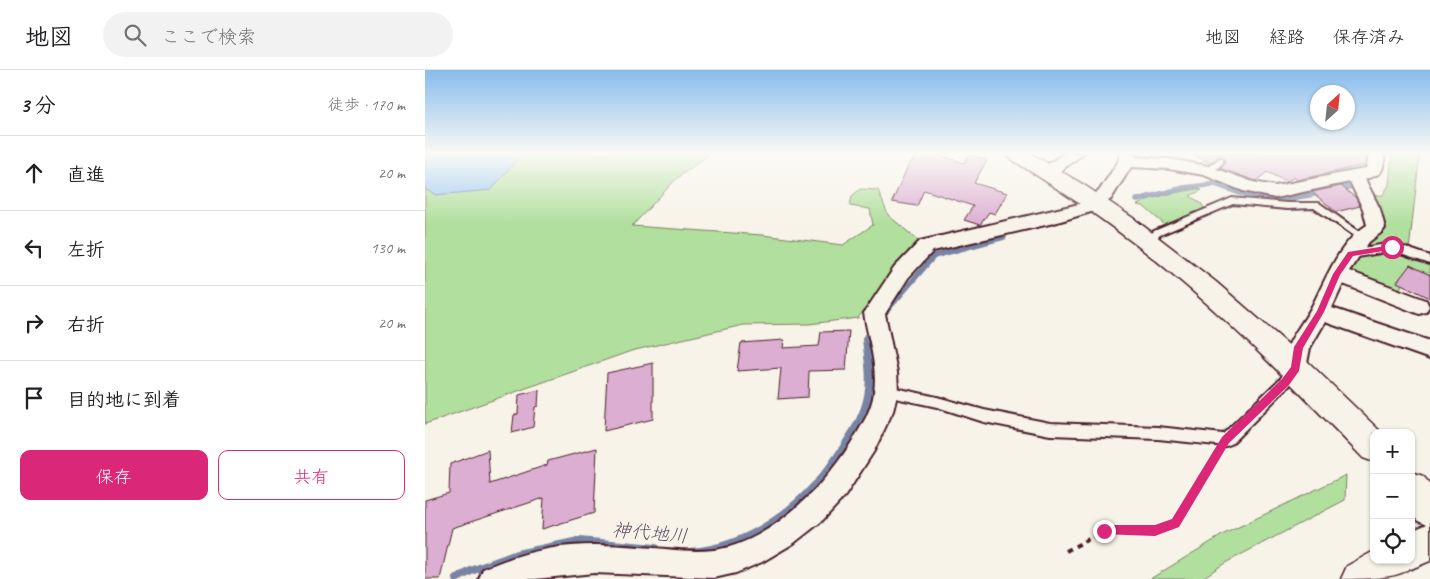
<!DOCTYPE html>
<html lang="ja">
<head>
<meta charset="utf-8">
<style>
	body { margin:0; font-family:Caveat,"Klee One",sans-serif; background:#f2f2f2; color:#202124 }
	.controls { position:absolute; right:15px; bottom:15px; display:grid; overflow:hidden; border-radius:10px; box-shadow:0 1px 4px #0004 }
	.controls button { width:45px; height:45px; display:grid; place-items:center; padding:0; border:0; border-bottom:1px solid #e0e0e0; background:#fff; color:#202124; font:25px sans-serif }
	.compass { position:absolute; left:885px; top:15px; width:45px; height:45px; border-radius:50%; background:#fff; box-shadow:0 1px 4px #0004; rotate:27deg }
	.stop { position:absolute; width:15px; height:15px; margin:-11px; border:4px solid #db2777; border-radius:50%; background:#fff }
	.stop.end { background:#db2777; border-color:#fff; box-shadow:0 1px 5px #0008 }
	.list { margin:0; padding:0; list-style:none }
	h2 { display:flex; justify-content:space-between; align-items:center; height:65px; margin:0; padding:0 20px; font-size:21px }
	h2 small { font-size:16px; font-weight:400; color:#757577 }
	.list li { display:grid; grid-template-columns:32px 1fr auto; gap:15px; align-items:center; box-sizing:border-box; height:75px; padding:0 20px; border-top:1px solid #e0e0e0 }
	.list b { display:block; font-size:19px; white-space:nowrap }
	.list em { font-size:16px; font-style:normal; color:#757577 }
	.actions { display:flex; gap:10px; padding:15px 20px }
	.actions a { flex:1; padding:11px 0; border:1px solid #db2777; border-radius:10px; text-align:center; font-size:18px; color:#db2777 }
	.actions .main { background:#db2777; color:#fff }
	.icon { flex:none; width:28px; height:28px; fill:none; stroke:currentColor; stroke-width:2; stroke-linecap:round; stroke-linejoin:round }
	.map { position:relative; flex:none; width:1005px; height:509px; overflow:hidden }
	header { display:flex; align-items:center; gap:30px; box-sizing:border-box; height:70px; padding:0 25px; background:#fff; border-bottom:1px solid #e0e0e0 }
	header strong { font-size:24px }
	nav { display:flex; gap:28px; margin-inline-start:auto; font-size:18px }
	.search { width:350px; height:45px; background:#f2f2f2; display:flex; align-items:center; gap:12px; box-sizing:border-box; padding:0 18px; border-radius:28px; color:#757577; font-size:19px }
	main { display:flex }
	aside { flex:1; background:#fff }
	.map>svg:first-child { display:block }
	.green { fill:#b1df9e; stroke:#7e7f64 }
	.water { fill:#99c7f4; stroke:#7984a4 }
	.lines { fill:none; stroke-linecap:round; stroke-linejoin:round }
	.stream-far1 { stroke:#7984a4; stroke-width:5.5 }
	.stream { stroke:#7984a4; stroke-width:8 }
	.building { fill:#dcafd2; stroke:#4a1f2b }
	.service-casing { stroke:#4a1f2b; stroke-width:4 }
	.minor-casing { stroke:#4a1f2b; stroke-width:4 }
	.tertiary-casing { stroke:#4a1f2b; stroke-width:3 }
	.secondary-casing { stroke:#4a1f2b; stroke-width:3 }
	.path { stroke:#4a1f2b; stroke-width:4; stroke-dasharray:5.5 4.5; stroke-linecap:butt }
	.service { fill:#f7f3e8; fill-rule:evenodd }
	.minor { fill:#f7f3e8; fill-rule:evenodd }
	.tertiary { fill:#f7f3e8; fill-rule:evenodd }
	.secondary { fill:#f7f3e8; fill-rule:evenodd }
	.route { fill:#db2777 }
	.labels { text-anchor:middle; stroke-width:4; stroke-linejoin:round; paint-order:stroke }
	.water-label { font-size:19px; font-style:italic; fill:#625167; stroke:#f7f3e8 }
</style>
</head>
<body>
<header>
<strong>地図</strong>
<div class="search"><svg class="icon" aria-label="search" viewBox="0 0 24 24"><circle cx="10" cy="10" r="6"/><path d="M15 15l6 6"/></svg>ここで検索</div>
<nav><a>地図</a><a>経路</a><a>保存済み</a></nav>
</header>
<main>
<aside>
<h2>3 分<small>徒歩 · 170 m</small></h2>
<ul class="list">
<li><svg class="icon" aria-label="ahead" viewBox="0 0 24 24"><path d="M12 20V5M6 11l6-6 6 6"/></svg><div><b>直進</b></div><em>20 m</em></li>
<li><svg class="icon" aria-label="left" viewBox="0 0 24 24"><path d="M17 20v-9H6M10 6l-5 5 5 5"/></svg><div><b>左折</b></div><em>130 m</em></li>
<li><svg class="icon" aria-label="right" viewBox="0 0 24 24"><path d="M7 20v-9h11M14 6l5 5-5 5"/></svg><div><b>右折</b></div><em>20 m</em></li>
<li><svg class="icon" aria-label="arrive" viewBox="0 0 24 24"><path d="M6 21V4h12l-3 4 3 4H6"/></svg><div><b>目的地に到着</b></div></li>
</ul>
<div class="actions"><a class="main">保存</a><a>共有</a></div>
</aside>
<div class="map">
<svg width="1005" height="509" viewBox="0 0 1005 509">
	<rect width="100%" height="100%" fill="#f7f3e8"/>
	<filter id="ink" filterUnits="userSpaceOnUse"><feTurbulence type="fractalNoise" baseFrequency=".02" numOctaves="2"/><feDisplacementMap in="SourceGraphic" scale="10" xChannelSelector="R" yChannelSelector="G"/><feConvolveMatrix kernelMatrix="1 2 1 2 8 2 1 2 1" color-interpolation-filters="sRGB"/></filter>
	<g filter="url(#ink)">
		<path class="green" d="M 81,83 L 286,83 L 252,108 L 207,156 L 337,165 L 418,175 L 448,155 L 445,139 L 425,136 L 427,126 L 435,119 L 453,120 L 463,145 L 495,172 L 473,194 L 433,248 L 384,254 L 318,255 L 206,281 L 0,354 L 0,119 L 11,125 L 91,90 Z
			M 967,83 L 995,83 L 984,180 L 1005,188 L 1005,205 L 985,196 L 974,221 L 912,204 L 951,151 L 939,126 L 958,125 L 964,115 Z
			M 773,119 L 777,120 L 765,126 L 776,133 L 780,140 L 750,154 L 740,155 L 718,136 L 712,135 L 731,126 Z
			M 921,405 L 920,430 L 800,493 L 776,509 L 725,509 L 799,464 Z"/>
		<path class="water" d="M 0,83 L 80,83 L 92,90 L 66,120 L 11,125 L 0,119 Z"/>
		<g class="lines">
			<path class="stream-far1" d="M 911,120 L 924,117
				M 712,130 L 759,118 L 790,114 L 815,123 L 854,130 L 896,123
				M 458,245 L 509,186 L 579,167
				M 444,265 L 448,259"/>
			<path class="stream" d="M 265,482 C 331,477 387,429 420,375 C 430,360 440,344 443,326 C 447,307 443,288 441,269 L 444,264
				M 31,509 L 46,501 L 92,484 L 154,471 L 230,478"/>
		</g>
		<path class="building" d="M 495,83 L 507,83 L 539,93 L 544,85 L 562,90 L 549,113 L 582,123 L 570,144 L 564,142 L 555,155 L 539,150 L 548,136 L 499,120 L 492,136 L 467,132 L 483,96 Z
			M 766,83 L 942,83 L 940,95 L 872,110 L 869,107 L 862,112 L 842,102 L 831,111 L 828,110 L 795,98 L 800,93 L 799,87 L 794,86 L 784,93 Z
			M 916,116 L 931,128 L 935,136 L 911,142 L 887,122 Z
			M 985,195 L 1005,205 L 1005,228 L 972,212 Z
			M 424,261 L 421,300 L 384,301 L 383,327 L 353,329 L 356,298 L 312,301 L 316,273 L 359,270 L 358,278 L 394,276 L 396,262 Z
			M 228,293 L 228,349 L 179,361 L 182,303 Z
			M 114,320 L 113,336 L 110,337 L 108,357 L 87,363 L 89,345 L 93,344 L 94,325 Z
			M 172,378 L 169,443 L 117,459 L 119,428 L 27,458 L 15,509 L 0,509 L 0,430 L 24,423 L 25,394 L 63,380 L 65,414 L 122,395 L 123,391 Z"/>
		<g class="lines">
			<defs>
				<path id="service" d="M 795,88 L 798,89 L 798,93 L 786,103 L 780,103 L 780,99 Z
					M 807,128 L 862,133 L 894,133 L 942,167 L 937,170 L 934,169 L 889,138 L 862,139 L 808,134 L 735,165 L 727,173 L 719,173 L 718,171 L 729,161 Z
					M 967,173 L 1005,186 L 1005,194 L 967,181 L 926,188 L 921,184 L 926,180 Z
					M 870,293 L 874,294 L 876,298 L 864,316 L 806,374 L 801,376 L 733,369 L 625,365 L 559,352 L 512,337 L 461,326 L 457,325 L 455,321 L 457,317 L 461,316 L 512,327 L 559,340 L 625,353 L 733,357 L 798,364 L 856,308 L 866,294 Z"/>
				<path id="minor" d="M 640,83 L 659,83 L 629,106 L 623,107 L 617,106 L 615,102 L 617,98 Z
					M 695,83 L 711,83 L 710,87 L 744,89 L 783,96 L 828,112 L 850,116 L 939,99 L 942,97 L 944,83 L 960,83 C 958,101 959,104 940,109 L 955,139 L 960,158 L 957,162 L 944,172 L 924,201 L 1001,230 L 1004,236 L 1001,242 L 994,244 L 918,214 L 907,238 L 1005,271 L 1005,289 L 900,252 L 885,278 L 881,298 L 878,305 L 870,307 L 862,305 C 851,282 876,257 886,238 C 901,210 913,173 942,155 L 938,139 L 925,112 L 850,128 L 818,121 L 779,105 L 744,99 L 706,97 L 686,129 L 666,142 L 629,153 L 508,181 L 483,208 L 460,244 L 472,302 L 473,321 L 468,341 L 449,381 L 420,426 L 397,451 L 369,473 L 337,492 L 311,503 L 289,508 L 169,503 L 110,509 L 54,509 L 58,499 C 114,475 153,472 214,477 C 238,478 264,483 289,480 C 345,473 398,417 426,373 C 436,357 447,340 449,322 C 453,295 443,269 439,243 L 469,198 L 495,171 L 654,134 L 674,121 L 693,92 Z"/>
				<path id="tertiary" d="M 580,83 L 605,83 L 659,115 L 708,148 L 791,212 L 880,289 L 957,363 L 949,363 L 949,392 L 938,388 C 860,307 781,225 690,159 C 655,133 619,110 583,87 Z
					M 986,402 L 998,406 L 1005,414 L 1005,456 L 993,451 L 986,444 Z"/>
				<path id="secondary" d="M 1005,453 L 1005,491 L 986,499 L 984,498 C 977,509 932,509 916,509 L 922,496 L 949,481 L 949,490 L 986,490 L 986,461 Z"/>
			</defs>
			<use href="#service" class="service-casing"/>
			<use href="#minor" class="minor-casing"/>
			<use href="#tertiary" class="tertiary-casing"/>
			<use href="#secondary" class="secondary-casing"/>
			<path class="path" d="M 641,481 L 679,461 L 730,460 L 750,453 L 791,386"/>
			<use href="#service" class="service"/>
			<use href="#minor" class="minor"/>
			<use href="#tertiary" class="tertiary"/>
			<use href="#secondary" class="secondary"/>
		</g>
	</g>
	<linearGradient id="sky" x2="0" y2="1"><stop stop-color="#88bced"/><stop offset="0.54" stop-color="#fbfaf5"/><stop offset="1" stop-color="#fbfaf5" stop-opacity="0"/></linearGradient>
	<rect width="1005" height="154" fill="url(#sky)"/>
	<path class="route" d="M 967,175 L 971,177 L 970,179 L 928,186 L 915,205 L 899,242 L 878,278 L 874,301 L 864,315 L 804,373 L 754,457 L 730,466 L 675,464 L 673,461 L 675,457 L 679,455 L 730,455 L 747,449 L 797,367 L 857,309 L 866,297 L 869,277 L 892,241 L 908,204 L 923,182 Z"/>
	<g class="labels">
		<g class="water-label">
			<text transform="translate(225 462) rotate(5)" y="7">神代地川</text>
		</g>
	</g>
</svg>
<div class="controls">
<button>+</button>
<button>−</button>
<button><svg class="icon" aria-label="locate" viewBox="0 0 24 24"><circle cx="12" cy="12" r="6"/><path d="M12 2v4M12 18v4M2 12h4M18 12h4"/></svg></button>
</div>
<svg class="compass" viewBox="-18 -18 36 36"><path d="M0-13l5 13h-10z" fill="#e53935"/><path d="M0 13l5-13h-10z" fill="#757577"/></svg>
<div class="stop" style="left:967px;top:177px"></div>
<div class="stop end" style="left:679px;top:461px"></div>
</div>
</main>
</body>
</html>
